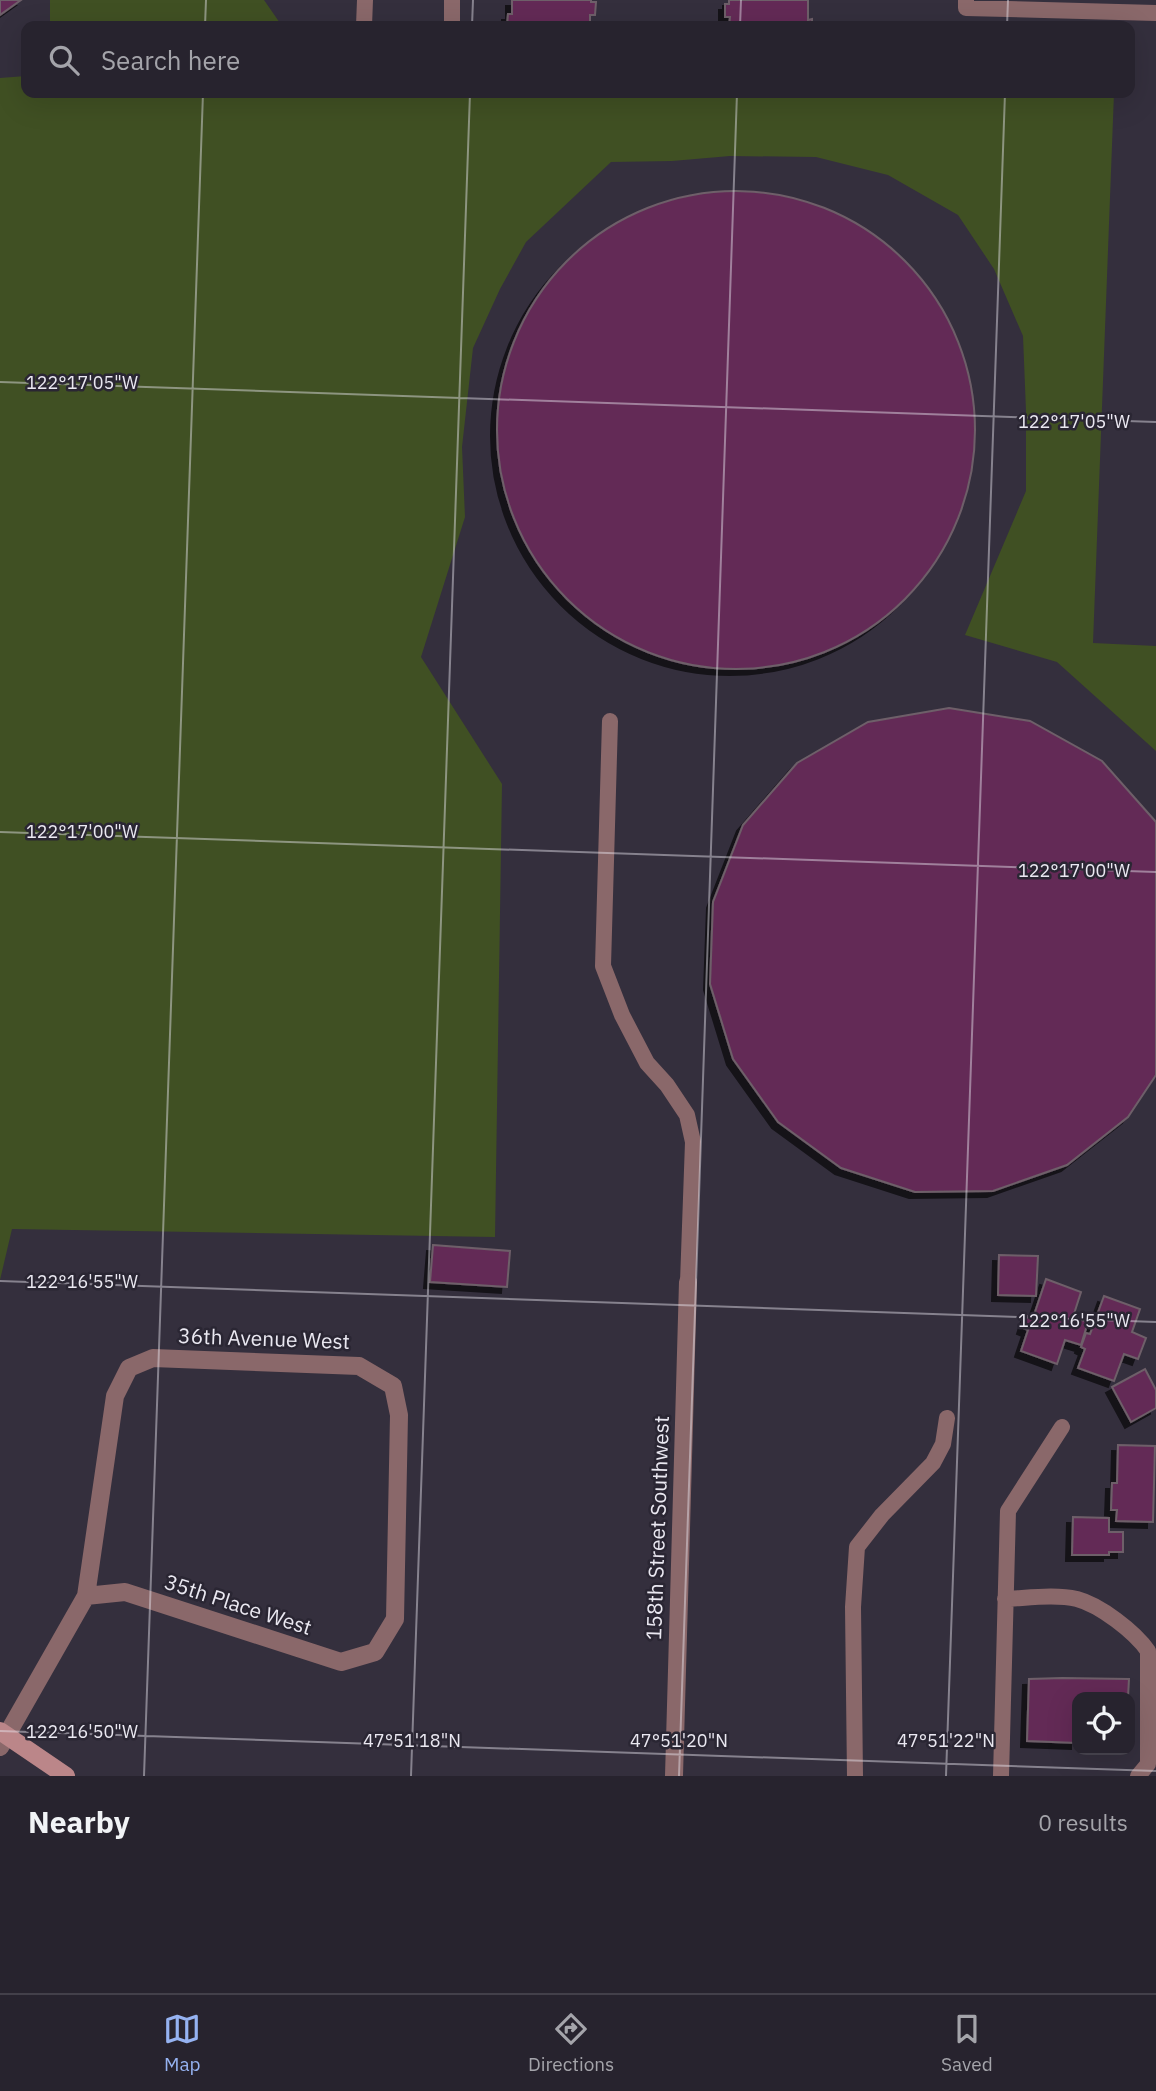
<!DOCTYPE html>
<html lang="en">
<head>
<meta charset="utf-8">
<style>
	body { margin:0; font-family:"IBM Plex Sans",sans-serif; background:#2f2b36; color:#f1f3f6 }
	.controls { position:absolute; right:21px; bottom:21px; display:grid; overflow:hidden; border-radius:14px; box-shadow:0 7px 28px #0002 }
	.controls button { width:63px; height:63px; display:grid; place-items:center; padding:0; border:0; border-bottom:2px solid #43404a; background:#27232e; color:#f1f3f6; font:35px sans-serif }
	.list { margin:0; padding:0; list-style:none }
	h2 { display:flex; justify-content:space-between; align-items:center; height:91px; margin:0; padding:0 28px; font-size:30px }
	h2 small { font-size:23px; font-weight:400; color:#a4a4aa }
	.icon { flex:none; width:38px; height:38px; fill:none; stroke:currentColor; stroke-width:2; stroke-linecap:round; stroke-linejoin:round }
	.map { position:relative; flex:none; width:1156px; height:1776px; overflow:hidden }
	.search { position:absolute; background:#27232e; box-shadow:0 7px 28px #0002; left:21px; right:21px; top:21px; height:77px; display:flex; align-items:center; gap:18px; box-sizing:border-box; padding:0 24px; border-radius:14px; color:#a4a4aa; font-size:26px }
	.sheet { height:217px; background:#27232e }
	nav { display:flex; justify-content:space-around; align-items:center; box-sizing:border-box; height:98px; border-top:2px solid #43404a; background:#27232e; font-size:19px; color:#a4a4aa }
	nav a { display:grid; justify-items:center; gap:4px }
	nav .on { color:#95b2f1 }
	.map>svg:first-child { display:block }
	.green { fill:#405023 }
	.building { fill:#632c56; stroke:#6e5f69; stroke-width:2; filter:url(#shadow) }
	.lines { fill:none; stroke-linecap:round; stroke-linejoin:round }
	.lane { stroke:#8a686a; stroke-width:16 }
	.street { stroke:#8a686a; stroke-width:18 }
	.secondary { stroke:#bb8689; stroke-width:18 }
	.ticks { fill:none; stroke:#eae8f1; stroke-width:2; stroke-opacity:0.45 }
	.labels { text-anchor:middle; stroke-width:5; stroke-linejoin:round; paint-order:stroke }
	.street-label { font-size:21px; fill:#eae8f1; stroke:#2a2633 }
	.ticks-label { font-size:18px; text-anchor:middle; fill:#eae8f1; stroke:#2a2633; stroke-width:5; stroke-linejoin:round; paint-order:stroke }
</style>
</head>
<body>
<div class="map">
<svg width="1156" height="1776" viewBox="0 0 1156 1776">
	<defs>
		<filter id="shadow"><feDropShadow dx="-6" dy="6" stdDeviation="0" flood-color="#0009"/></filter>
	</defs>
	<rect width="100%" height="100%" fill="#342f3d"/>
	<path class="green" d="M 50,0 L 264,0 L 282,26 L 50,26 Z
		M 26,76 L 26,93 L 1114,93 L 1093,643 L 1156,646 L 1156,751 L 1057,662 L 965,635 L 1026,491 L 1026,411 L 1023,336 L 994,269 L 958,215 L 888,175 L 816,157 L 730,156 L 672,161 L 611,162 L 526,242 L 500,289 L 473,348 L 462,447 L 465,517 L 421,657 L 502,784 L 495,1237 L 12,1229 L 0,1280 L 0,78 Z"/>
	<path class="building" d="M 0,0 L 21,0 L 0,15 Z
		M 512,0 L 591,0 L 591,2 L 596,2 L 595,15 L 590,15 L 590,26 L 512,26 L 507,25 L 508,14 L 512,14 Z
		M 729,0 L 808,0 L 808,20 L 812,19 L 812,26 L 729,26 L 730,17 L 725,17 L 725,4 L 729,4 Z
		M497 430a239 239 0 1 1 478 0a239 239 0 1 1-478 0Z
		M 949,708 L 1030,721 L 1102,761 L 1156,822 L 1156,1075 L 1128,1117 L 1067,1165 L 993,1191 L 915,1192 L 841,1168 L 778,1122 L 733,1059 L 710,984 L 713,902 L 743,825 L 797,763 L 868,722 Z
		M 433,1245 L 510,1251 L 507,1287 L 430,1282 Z
		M 999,1255 L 1038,1256 L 1036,1296 L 998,1295 Z
		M 1046,1279 L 1081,1292 L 1073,1317 L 1088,1322 L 1081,1345 L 1065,1340 L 1057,1364 L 1021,1351 L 1028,1330 L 1023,1328 L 1027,1316 L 1033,1318 Z
		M 1104,1296 L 1140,1309 L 1132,1332 L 1146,1338 L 1138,1359 L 1124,1354 L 1114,1381 L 1078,1368 L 1085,1349 L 1081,1347 L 1086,1333 L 1090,1334 Z
		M 1145,1369 L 1156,1390 L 1156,1408 L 1131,1422 L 1112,1387 Z
		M 1118,1445 L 1155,1446 L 1153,1522 L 1116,1521 L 1117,1510 L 1111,1510 L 1112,1483 L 1117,1483 Z
		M 1073,1517 L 1109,1518 L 1109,1532 L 1123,1532 L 1123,1552 L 1109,1552 L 1109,1555 L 1072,1555 Z
		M 1062,1678 L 1129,1679 L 1128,1697 L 1077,1697 L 1077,1743 L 1027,1741 L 1029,1679 Z"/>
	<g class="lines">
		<path class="lane" d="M 966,0 L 966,8 L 1156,13
			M 364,26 L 365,0
			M 452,26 L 452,0
			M 610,721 L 603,966 L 622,1015 L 647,1063 L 667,1085 L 687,1115 L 693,1142 L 688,1282
			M 1005,1599 C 1028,1598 1055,1594 1077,1599 C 1100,1605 1135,1632 1148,1651 L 1148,1764 L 1138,1776
			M 855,1776 L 853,1607 L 857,1547 L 882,1515 L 933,1463 L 943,1444 L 947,1418
			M 1001,1776 L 1008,1511 L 1062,1427"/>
		<path class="street" d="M 0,1747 L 86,1596 L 115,1396 L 129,1368 L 153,1358 L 359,1366 L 393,1386 L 399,1415 L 395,1619 L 375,1652 L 341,1662 L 125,1592 L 86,1596
			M 674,1776 L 688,1282"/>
		<path class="secondary" d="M 0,1731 L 66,1776"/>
	</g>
	<path class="ticks" d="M 205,26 L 206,0M 472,26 L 473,0M 740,26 L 741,0M 1007,26 L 1008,0M 0,382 L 1156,422M 0,832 L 1156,872M 0,1281 L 1156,1322M 0,1731 L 1156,1771M 144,1776 L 203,93M 411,1776 L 470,93M 679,1776 L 737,93M 946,1776 L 1005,93"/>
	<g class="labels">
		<g class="street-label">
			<text transform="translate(264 1339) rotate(2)" y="7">36th Avenue West</text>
			<text transform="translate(658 1528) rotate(-88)" y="7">158th Street Southwest</text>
			<text transform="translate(238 1605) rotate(18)" y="7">35th Place West</text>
		</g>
	</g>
	<g class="ticks-label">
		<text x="82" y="389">122°17'05"W</text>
		<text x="1074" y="428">122°17'05"W</text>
		<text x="82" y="838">122°17'00"W</text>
		<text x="1074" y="877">122°17'00"W</text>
		<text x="82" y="1288">122°16'55"W</text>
		<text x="1074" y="1327">122°16'55"W</text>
		<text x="82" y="1738">122°16'50"W</text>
		<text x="412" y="1747">47°51'18"N</text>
		<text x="679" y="1747">47°51'20"N</text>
		<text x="946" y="1747">47°51'22"N</text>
	</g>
</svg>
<div class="controls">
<button><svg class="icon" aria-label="locate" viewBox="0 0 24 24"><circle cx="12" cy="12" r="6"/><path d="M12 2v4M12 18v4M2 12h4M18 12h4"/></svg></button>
</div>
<div class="search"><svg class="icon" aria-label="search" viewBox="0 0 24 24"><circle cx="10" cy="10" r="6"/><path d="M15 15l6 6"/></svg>Search here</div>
</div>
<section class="sheet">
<h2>Nearby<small>0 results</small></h2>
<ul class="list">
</ul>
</section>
<nav>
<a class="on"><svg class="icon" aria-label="map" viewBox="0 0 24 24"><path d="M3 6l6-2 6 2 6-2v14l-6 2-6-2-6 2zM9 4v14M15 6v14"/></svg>Map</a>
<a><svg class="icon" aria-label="directions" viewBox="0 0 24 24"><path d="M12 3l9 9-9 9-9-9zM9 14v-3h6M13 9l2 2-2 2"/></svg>Directions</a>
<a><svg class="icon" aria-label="saved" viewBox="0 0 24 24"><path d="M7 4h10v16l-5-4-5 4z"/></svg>Saved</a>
</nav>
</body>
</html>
